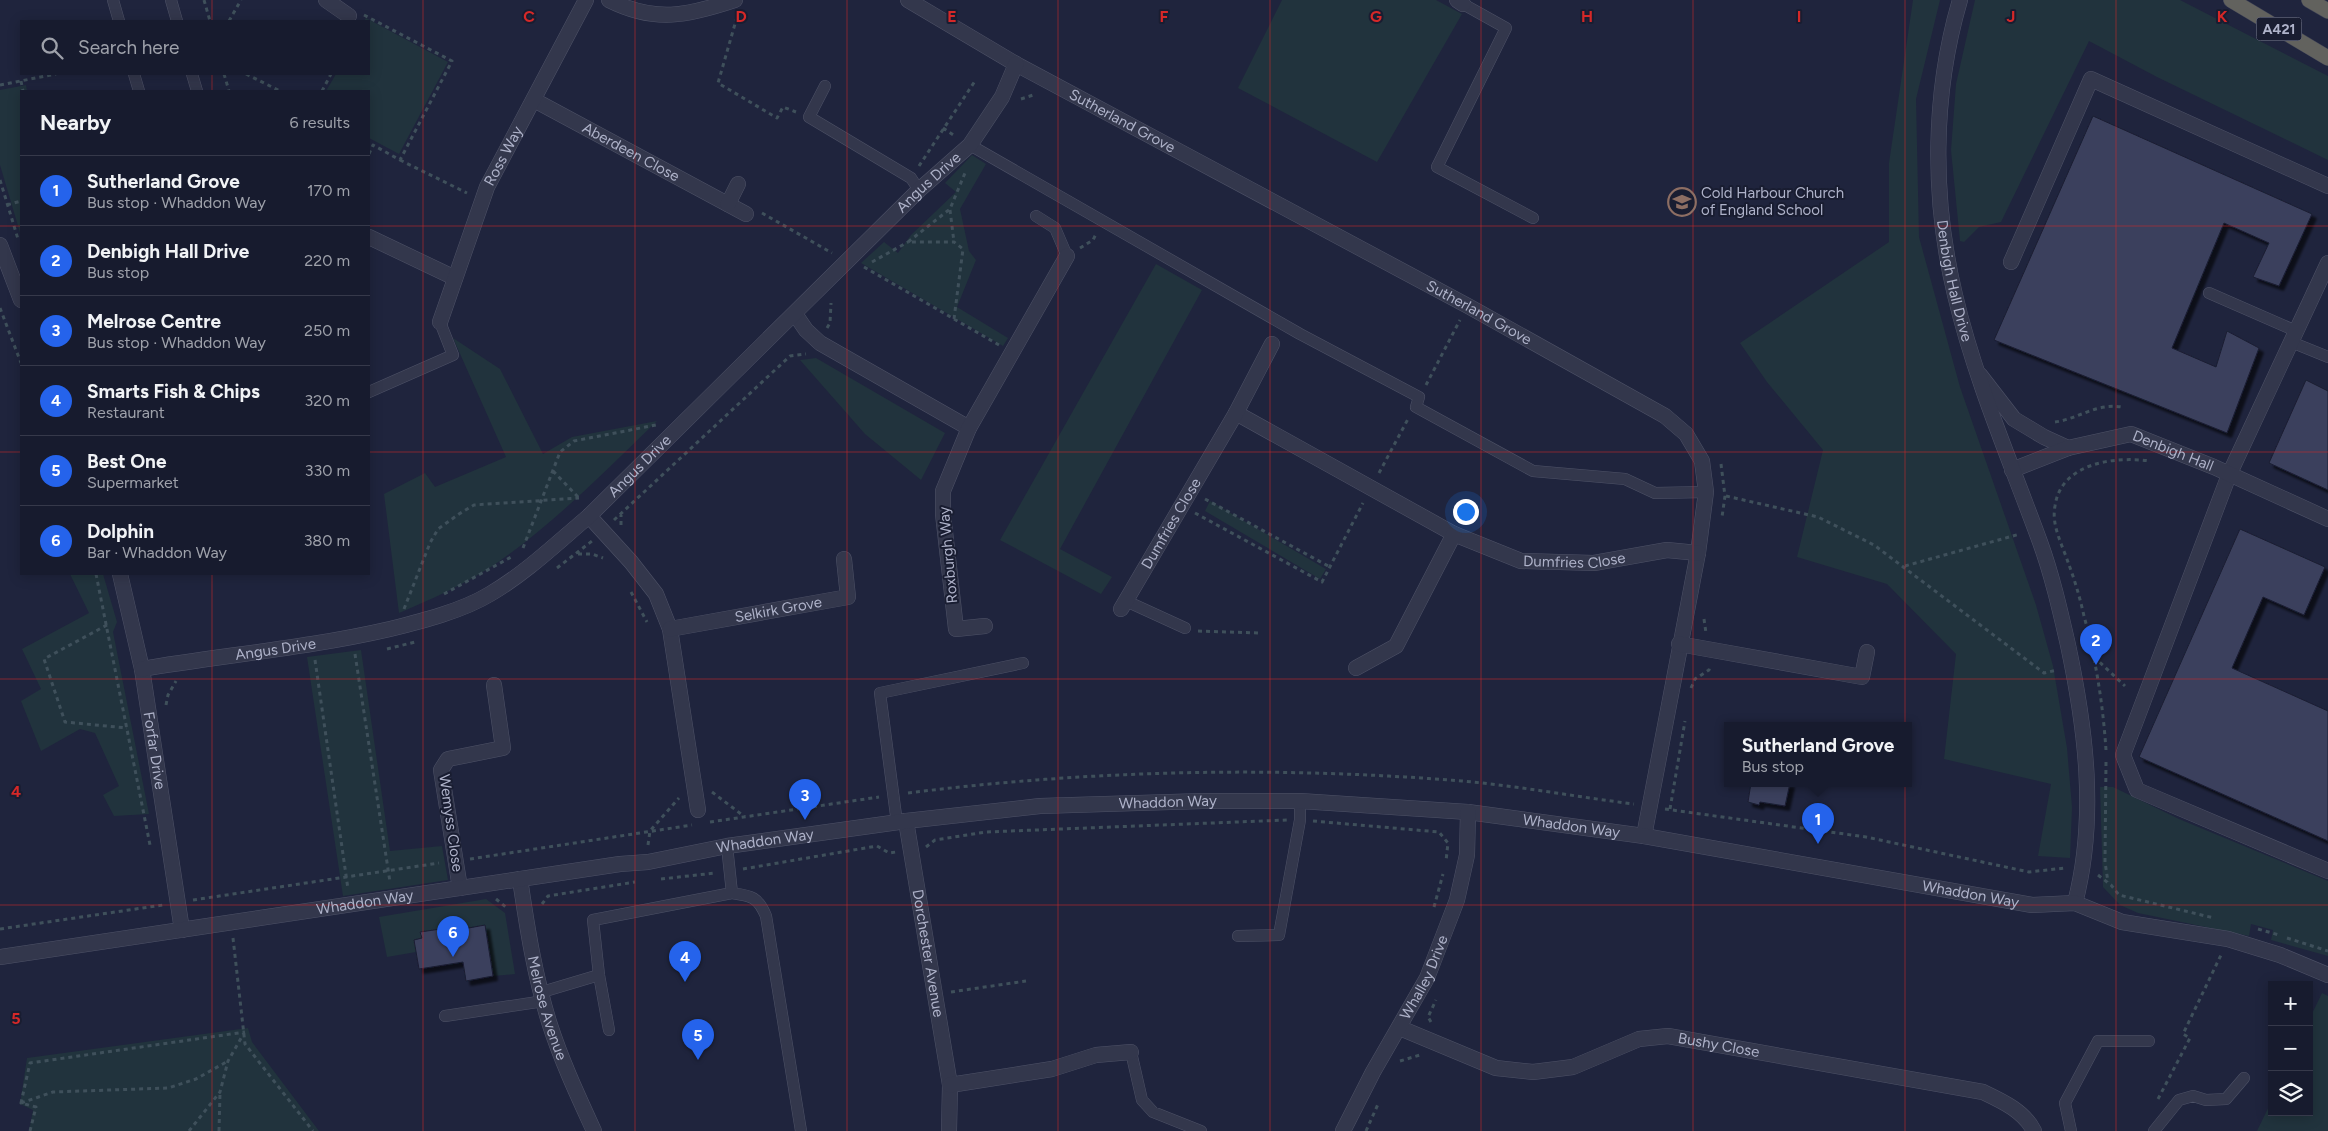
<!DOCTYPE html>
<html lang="en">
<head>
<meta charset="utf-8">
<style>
	body { margin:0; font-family:Figtree,sans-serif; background:#202436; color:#f1f3f6 }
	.controls { position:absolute; right:15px; bottom:15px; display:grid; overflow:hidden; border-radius:0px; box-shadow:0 2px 12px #0003 }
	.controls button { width:45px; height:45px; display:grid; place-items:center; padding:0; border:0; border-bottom:1px solid #36394a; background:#171b2e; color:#f1f3f6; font:25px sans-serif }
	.you { position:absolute; left:1465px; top:511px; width:18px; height:18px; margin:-12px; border:4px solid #fff; border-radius:50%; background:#1a73e8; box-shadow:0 0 0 8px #1a73e833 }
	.badge { display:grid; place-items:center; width:32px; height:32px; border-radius:50%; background:#2563eb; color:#fff; font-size:16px; font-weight:700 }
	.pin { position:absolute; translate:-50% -41px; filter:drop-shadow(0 1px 2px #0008) }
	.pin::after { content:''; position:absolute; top:26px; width:18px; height:15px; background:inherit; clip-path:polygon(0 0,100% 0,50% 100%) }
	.popup { position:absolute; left:1724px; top:722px; width:188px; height:65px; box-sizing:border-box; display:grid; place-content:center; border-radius:0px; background:#171b2e; filter:drop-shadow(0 1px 4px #0005); font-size:16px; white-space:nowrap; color:#9ea1aa }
	.popup b { font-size:19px; color:#f1f3f6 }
	.popup::after { content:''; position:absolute; left:50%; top:100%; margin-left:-10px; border:10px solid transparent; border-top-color:#171b2e }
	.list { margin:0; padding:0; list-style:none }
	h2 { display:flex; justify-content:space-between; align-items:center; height:65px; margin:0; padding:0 20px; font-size:21px }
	h2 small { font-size:16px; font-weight:400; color:#9ea1aa }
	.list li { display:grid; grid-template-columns:32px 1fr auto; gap:15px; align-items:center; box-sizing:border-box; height:70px; padding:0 20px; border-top:1px solid #36394a }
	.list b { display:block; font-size:19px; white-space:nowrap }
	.list p { margin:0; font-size:16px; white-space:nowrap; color:#9ea1aa }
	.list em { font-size:16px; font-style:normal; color:#9ea1aa }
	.icon { flex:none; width:28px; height:28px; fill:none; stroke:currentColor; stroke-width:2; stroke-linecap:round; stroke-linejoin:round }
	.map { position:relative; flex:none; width:2328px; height:1131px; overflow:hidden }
	.search { position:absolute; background:#171b2e; box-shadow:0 2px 12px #0003; left:20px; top:20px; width:350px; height:55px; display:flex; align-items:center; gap:12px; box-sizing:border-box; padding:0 18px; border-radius:0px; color:#9ea1aa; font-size:19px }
	.panel { position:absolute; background:#171b2e; box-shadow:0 2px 12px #0003; left:20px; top:90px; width:350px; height:485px; border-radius:0px }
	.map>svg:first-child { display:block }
	.green { fill:#21333d }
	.building { fill:#3b415d; stroke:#1b1e33; filter:url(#shadow) }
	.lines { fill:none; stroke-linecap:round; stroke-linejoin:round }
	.service-casing { stroke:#4e5267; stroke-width:12 }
	.minor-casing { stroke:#4e5267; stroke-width:16 }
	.tertiary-casing { stroke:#4e5267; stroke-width:16 }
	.trunk-casing { stroke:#3b3f54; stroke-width:16 }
	.path { stroke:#3f505b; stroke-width:3; stroke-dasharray:4 4; stroke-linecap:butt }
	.service { stroke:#33374c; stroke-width:11 }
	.minor { stroke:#33374c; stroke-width:15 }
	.tertiary { stroke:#33374c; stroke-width:15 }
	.trunk { stroke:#62625e; stroke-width:15 }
	.grid { fill:none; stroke:#d62828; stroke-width:1; stroke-opacity:0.55 }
	.labels { text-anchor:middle; stroke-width:4; stroke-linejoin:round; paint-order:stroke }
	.shield { fill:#191d31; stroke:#81859b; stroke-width:1 }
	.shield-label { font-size:14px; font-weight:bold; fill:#aeb2c9 }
	.street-label { font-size:15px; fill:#aeb2c9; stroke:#191d31 }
	.poi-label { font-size:15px; fill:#aeb2c9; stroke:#191d31; text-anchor:start }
	.grid-label { font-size:16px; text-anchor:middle; font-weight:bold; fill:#d62828; stroke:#191d31; stroke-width:4; stroke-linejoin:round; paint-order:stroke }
</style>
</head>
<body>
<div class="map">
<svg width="2328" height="1131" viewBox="0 0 2328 1131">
	<defs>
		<filter id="shadow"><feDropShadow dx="4.5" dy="4.5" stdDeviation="1" flood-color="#0009"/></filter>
	</defs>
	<rect width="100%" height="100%" fill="#1f243d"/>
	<path class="green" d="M 1282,0 L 1436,0 L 1462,14 L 1377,162 L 1238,88 Z
		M 1913,0 L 1940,0 L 1916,99 L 1919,237 L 1960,387 L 2036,605 L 2053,666 L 2067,748 L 2072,807 L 2070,858 L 2038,856 L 2051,784 L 1944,759 L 1956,654 L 1887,584 L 1797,557 L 1823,450 L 1767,382 L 1740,343 L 1889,242 L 1889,163 Z
		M 1975,0 L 2180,0 L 2328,76 L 2328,160 L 2157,77 L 2089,41 L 2001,222 L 1979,227 L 1964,242 L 1960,241 L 1951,150 L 1956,84 Z
		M 366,18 L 448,62 L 399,154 L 369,138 L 369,91 L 326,91 L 336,74 L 369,74 L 369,21 L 364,21 Z
		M 26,85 L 27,91 L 21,91 L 21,236 L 0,165 L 0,90 Z
		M 972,155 L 986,164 L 960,209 L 969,251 L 976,260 L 957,307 L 1008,338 L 1003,346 L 861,263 L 884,242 L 898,253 L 911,235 L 956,192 L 945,183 Z
		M 1156,264 L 1202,290 L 1060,549 L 1112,577 L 1101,594 L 1000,540 Z
		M 453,338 L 500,369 L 543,454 L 572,437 L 657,421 C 604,472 552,526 491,567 C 463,585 430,600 399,613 L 384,494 L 425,473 L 435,487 L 506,457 Z
		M 816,358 L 945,433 L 921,480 L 865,434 L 800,360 Z
		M 1210,501 L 1326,569 L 1320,579 L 1205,511 Z
		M 70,574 L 103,574 L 117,622 L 113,632 L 149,814 L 114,816 L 103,795 L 119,786 L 95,733 L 80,729 L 41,751 L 21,701 L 41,689 L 22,649 L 89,613 Z
		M 361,650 L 390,851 L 442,846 L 448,880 L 343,896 L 307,657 Z
		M 2100,787 L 2113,787 L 2179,819 L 2328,881 L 2328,956 L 2271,940 L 2273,930 L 2251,924 L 2249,936 L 2138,913 L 2120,905 L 2103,887 Z
		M 486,899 L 505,913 L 515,974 L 493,976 L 484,925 L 458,929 L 458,934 L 441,937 L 440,929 L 421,932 L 422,938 L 414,940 L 416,952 L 387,957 L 379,917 Z
		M 2322,993 L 2328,996 L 2328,1131 L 2257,1131 L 2272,1100 L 2272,1112 L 2309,1112 L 2309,1020 Z
		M 248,1028 L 252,1042 L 319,1131 L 29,1131 L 33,1110 L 20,1104 L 27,1058 Z"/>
	<path class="building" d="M 2093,116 L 2312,214 L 2279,286 L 2253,277 L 2269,243 L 2224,223 L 2172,348 L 2216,367 L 2227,331 L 2259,348 L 2227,433 L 1994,340 Z
		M 2306,380 L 2328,391 L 2328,490 L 2269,463 Z
		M 2240,529 L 2325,567 L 2304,615 L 2263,597 L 2232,668 L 2328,711 L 2328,841 L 2139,757 Z
		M 1751,783 L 1790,783 L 1785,806 L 1760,802 L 1759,805 L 1748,802 Z
		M 485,925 L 493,976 L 466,981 L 463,962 L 419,969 L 414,940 L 422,938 L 420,932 L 441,929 L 441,937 L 458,934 L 458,930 Z"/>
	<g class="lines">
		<defs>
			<path id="service" d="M 113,0 L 119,21
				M 171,0 L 177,21
				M 1463,4 L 1506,28 L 1437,167 L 1533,218
				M 134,74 L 139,91
				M 192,74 L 197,91
				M 825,86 L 809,117 L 911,178 L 919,190
				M 970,145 L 1300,334 L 1419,397 L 1416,407 L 1533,471 L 1625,479 L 1655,493 L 1706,492
				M 1036,216 L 1055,228 L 1067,256
				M 2209,293 L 2296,331
				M 2291,342 L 2328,357
				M 369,392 L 453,355 L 440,322
				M 1126,601 L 1185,628
				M 897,823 L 880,693 L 1023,663
				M 727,846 L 732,893
				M 1238,936 L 1279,935 L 1300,820 L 1300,801
				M 542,992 L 599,975
				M 445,1016 L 544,1001
				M 609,1030 L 599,975 L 593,920 L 732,893 C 752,896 758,897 766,916 L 801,1131
				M 1131,1052 L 1142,1100 L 1153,1112 L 1201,1131
				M 2071,1131 L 2065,1103 L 2098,1041 L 2149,1041
				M 2154,1131 L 2179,1100 L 2193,1096 L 2206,1100 L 2226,1099 L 2244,1078"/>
			<g id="minor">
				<path d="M 326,0 L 349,16"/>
				<path d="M 609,0 C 655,23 687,16 735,0"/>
				<path id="s1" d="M 908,0 L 1016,64 L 1468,306 L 1665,416 L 1686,434 L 1702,461 L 1706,492 L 1698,553 L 1644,836"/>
				<path d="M 1457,0 L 1463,4"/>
				<path id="s2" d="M 534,100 L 746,214"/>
				<path d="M 728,204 L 738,184"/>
				<path d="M 369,237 L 455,278"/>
				<path d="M 0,245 L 21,300"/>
				<path d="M 2011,262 L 2091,79 L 2328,186"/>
				<path d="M 2328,263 L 2229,475 L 2123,755 L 2137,790 L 2328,871"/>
				<path d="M 795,314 L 806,330 L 820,343 L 969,428"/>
				<path id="s3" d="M 440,322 L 487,187 L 586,0"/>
				<path d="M 1980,375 L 2014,419 L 2044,437 L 2068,448"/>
				<path id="s4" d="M 1236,413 L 1454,534 L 1521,561 L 1594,563 L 1667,550 L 1698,553"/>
				<path id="s5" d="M 2012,470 L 2068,448 L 2131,434 L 2214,467 L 2328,519"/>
				<path d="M 589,516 L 631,562 L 656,594 L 670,629 L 698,810"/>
				<path id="s6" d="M 120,574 L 142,669 L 182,930"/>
				<path id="s7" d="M 1121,609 L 1236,413 L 1272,344"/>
				<path d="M 985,626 L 956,629 L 943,514 L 943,491 L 969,428 L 1067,256"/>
				<path id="s8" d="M 670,629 L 848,597 L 844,559"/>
				<path d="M 1679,644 L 1862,677 L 1867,652"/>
				<path d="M 1356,668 L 1396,646 L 1454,534"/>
				<path id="s9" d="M 142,669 C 224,655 308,648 390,629 C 422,621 462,611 490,594 C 526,573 557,543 589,516 L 919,190 L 970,145 L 1002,97 L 1016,64"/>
				<path id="s10" d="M 906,821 L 950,1085 L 949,1131"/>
				<path id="s11" d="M 520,879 C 527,927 535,978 550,1025 C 562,1062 578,1096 594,1131"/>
				<path d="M 460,888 L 441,770 L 448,759 L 503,748 L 494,685"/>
				<path id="s12" d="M 1400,1028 L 1496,1068 L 1533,1072 L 1573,1067 L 1639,1039 L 1668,1036 L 1983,1092 C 2002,1101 2024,1111 2034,1131"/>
				<path d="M 950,1085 L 1052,1069 L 1096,1055 L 1131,1052"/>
			</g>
			<g id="tertiary">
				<path id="s13" d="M 1960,0 C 1932,95 1932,199 1955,295 C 1975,380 2010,460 2040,542 C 2052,575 2060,610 2068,645 C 2086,730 2097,818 2075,903"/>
				<path id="s14" d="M 0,957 L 620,864 L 648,862 L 727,846 L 906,821 L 1040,806 L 1203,801 L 1300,801 L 1468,812 L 1644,836 L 2032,905 L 2075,903 L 2122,922 L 2228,939 L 2280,955 L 2328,975"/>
				<path id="s15" d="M 1343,1131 L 1373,1072 L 1427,978 L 1457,900 L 1467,855 L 1468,812"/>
			</g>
			<path id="trunk" d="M 2231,0 L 2328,58
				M 2309,0 L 2328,11"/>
		</defs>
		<use href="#service" class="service-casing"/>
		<use href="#minor" class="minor-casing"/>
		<use href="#tertiary" class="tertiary-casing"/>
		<use href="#trunk" class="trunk-casing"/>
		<path class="path" d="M 204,0 L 210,21
			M 364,15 L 452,61 L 400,160 L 373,145 L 369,154
			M 737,17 L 718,83 L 777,118 L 783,107 L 796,112
			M 229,21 L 241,0
			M 224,74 L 229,91
			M 246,74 L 280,91
			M 21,81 L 23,91
			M 0,85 L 56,74
			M 322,91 L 331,74
			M 1021,99 L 1036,94
			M 943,128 L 955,136
			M 400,160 L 467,193
			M 919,166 L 975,81
			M 0,180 L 18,239
			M 7,205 L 21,201
			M 950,210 L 954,242
			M 762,213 L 832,253
			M 1080,248 L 1093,240 L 1096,234
			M 872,262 L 908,242
			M 864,267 L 954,319 L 963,249 L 954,242 L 908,242 L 950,209 L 965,173
			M 0,308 L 21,363
			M 954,319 L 999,345
			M 827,328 L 830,323 L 831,303
			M 1426,385 L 1460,320
			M 2055,422 C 2078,419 2096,403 2122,407
			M 1721,464 L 1725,496 L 1722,517
			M 553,471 L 579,498
			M 1379,473 L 1408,419
			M 1726,496 L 1818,517 L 1874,545 L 2044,673 L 2057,670
			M 1205,499 L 1330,567
			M 621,513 L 621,527
			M 1195,513 L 1322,582 L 1363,503
			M 614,520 L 790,356 L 806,354
			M 523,548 L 560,452 L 574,441 L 656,425
			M 578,554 L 592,554 L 603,558
			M 1905,566 L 2020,534
			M 557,568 L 592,541
			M 96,574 L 150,845
			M 631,592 L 647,622
			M 444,594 L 513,556
			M 404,609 L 430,543 L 438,529 L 459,514 L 474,505 L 579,498
			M 1704,619 L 1706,633
			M 107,625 L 44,659 L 65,722 L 127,728
			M 1198,631 L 1258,633
			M 387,649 L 415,642
			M 355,654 L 390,882
			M 2094,657 L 2125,686
			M 315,660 L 348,889
			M 1691,688 L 1695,679 L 1709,670 L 1710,666
			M 166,705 L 168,695 L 176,681
			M 2106,750 C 2103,705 2096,660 2084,616 C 2080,598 2075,581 2069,565 C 2063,546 2051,526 2055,506 C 2061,463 2114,456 2150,461
			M 2106,762 L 2105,862 L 2108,882
			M 712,792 L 745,817
			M 908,793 C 1091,770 1277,766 1462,781 C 1519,786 1577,797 1634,804
			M 1665,809 L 1866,837 L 2029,872 L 2065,868
			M 1670,809 L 1685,721
			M 1313,821 L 1439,832 L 1448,843 L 1446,861
			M 710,822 L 879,797
			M 648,845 L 650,831 L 679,798
			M 926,847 L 935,840 L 986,832 L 1287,820
			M 470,859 L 692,825
			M 743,869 L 877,846 L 889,853 L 896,852
			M 2098,875 L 2111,885 L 2119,895 L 2214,918
			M 661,879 L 715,873
			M 496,899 L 507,908
			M 193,900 L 439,863
			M 542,904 L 548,896 L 635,882
			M 1434,907 L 1443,874
			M 0,929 L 163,905
			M 2258,929 L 2279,935
			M 233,938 L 245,1044 L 313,1131
			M 2287,938 L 2328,951
			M 951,992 L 1026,981
			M 1431,1022 L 1428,1017 L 1436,1000
			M 1400,1061 L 1420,1055
			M 2158,1099 L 2190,1038 L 2183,1034 L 2221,955
			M 21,1103 L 53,1092 L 168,1088 L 196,1079 L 228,1061
			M 30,1131 L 36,1107 L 21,1103 L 30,1063 L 245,1032
			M 189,1131 L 220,1092 L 228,1061 L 244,1033
			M 219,1131 L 220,1093
			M 1366,1131 L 1379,1102"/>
		<use href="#service" class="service"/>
		<use href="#minor" class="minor"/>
		<use href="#tertiary" class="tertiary"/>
		<use href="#trunk" class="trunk"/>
	</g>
	<path class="grid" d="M 212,0 L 212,21M 423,0 L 423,1131M 635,0 L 635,1131M 847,0 L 847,1131M 1058,0 L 1058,1131M 1270,0 L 1270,1131M 1481,0 L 1481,1131M 1693,0 L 1693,1131M 1905,0 L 1905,1131M 2116,0 L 2116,1131M 212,74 L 212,91M 0,226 L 21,226M 369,226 L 2328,226M 0,452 L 21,452M 369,452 L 2328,452M 212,574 L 212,1131M 0,679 L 2328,679M 0,905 L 2328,905"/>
	<defs>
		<symbol id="school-ring" viewBox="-11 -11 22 22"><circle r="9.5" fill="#191d31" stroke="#8d6e63" stroke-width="1.5"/><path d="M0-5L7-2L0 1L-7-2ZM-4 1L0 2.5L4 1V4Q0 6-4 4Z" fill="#8d6e63"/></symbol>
	</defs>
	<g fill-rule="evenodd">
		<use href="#school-ring" x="1666" y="186" width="32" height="32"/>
	</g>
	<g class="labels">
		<rect class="shield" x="2256.5" y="17.5" width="45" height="23" rx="4"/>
		<g class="shield-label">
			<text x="2279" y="34">A421</text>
		</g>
		<g class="street-label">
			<text dy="5" stroke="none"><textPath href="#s1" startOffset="246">Sutherland Grove</textPath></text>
			<text dy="5" stroke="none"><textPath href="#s2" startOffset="110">Aberdeen Close</textPath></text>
			<text dy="5" stroke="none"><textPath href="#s3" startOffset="178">Ross Way</textPath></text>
			<text dy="5" stroke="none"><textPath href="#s9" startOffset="960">Angus Drive</textPath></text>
			<text dy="5" stroke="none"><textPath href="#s13" startOffset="284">Denbigh Hall Drive</textPath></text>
			<text dy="5" stroke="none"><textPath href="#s1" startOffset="651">Sutherland Grove</textPath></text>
			<text dy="5" stroke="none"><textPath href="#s5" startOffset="170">Denbigh Hall</textPath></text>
			<text dy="5" stroke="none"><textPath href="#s9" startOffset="555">Angus Drive</textPath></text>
			<text dy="5" stroke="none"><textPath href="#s7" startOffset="99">Dumfries Close</textPath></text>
			<text transform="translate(948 555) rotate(-95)" y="5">Roxburgh Way</text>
			<text dy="5" stroke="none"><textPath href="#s4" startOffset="375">Dumfries Close</textPath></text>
			<text dy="5" stroke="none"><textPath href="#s8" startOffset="110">Selkirk Grove</textPath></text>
			<text dy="5" stroke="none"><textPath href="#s9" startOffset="135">Angus Drive</textPath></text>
			<text dy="5" stroke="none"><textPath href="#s6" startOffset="180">Forfar Drive</textPath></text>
			<text dy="5" stroke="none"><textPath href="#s14" startOffset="1179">Whaddon Way</textPath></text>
			<text transform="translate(451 823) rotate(82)" y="5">Wemyss Close</text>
			<text dy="5" stroke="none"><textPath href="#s14" startOffset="1584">Whaddon Way</textPath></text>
			<text dy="5" stroke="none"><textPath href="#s14" startOffset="774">Whaddon Way</textPath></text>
			<text dy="5" stroke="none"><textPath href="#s14" startOffset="1989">Whaddon Way</textPath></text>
			<text dy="5" stroke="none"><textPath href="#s14" startOffset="369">Whaddon Way</textPath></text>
			<text dy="5" stroke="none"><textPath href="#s10" startOffset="134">Dorchester Avenue</textPath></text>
			<text dy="5" stroke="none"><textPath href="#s15" startOffset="174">Whalley Drive</textPath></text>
			<text dy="5" stroke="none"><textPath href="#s11" startOffset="132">Melrose Avenue</textPath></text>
			<text dy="5" stroke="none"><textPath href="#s12" startOffset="334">Bushy Close</textPath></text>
		</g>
		<g class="poi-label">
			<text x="1701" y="198">Cold Harbour Church<tspan x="1701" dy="17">of England School</tspan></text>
		</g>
	</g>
	<g class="grid-label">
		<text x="529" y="22">C</text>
		<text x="741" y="22">D</text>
		<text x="952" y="22">E</text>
		<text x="1164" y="22">F</text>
		<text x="1376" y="22">G</text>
		<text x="1587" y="22">H</text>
		<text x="1799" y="22">I</text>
		<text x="2011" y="22">J</text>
		<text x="2222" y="22">K</text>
		<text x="16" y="797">4</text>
		<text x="16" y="1024">5</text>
	</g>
</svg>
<div class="controls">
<button>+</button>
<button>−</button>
<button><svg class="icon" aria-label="layers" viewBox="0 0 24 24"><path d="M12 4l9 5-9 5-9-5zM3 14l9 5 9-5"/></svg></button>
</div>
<div class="you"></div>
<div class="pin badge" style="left:1818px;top:844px">1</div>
<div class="popup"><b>Sutherland Grove</b>Bus stop</div>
<div class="pin badge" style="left:2096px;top:665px">2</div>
<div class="pin badge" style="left:805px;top:820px">3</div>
<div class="pin badge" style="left:685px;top:982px">4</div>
<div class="pin badge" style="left:698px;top:1060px">5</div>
<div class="pin badge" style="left:453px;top:957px">6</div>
<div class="search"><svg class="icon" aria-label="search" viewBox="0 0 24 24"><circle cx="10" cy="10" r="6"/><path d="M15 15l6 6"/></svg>Search here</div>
<section class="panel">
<h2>Nearby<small>6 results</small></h2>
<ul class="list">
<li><span class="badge">1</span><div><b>Sutherland Grove</b><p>Bus stop · Whaddon Way</p></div><em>170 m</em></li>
<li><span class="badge">2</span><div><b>Denbigh Hall Drive</b><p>Bus stop</p></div><em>220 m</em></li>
<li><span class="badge">3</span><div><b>Melrose Centre</b><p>Bus stop · Whaddon Way</p></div><em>250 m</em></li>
<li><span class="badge">4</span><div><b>Smarts Fish &amp; Chips</b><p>Restaurant</p></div><em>320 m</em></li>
<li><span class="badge">5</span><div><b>Best One</b><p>Supermarket</p></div><em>330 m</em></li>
<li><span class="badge">6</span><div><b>Dolphin</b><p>Bar · Whaddon Way</p></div><em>380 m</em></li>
</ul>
</section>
</div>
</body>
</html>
